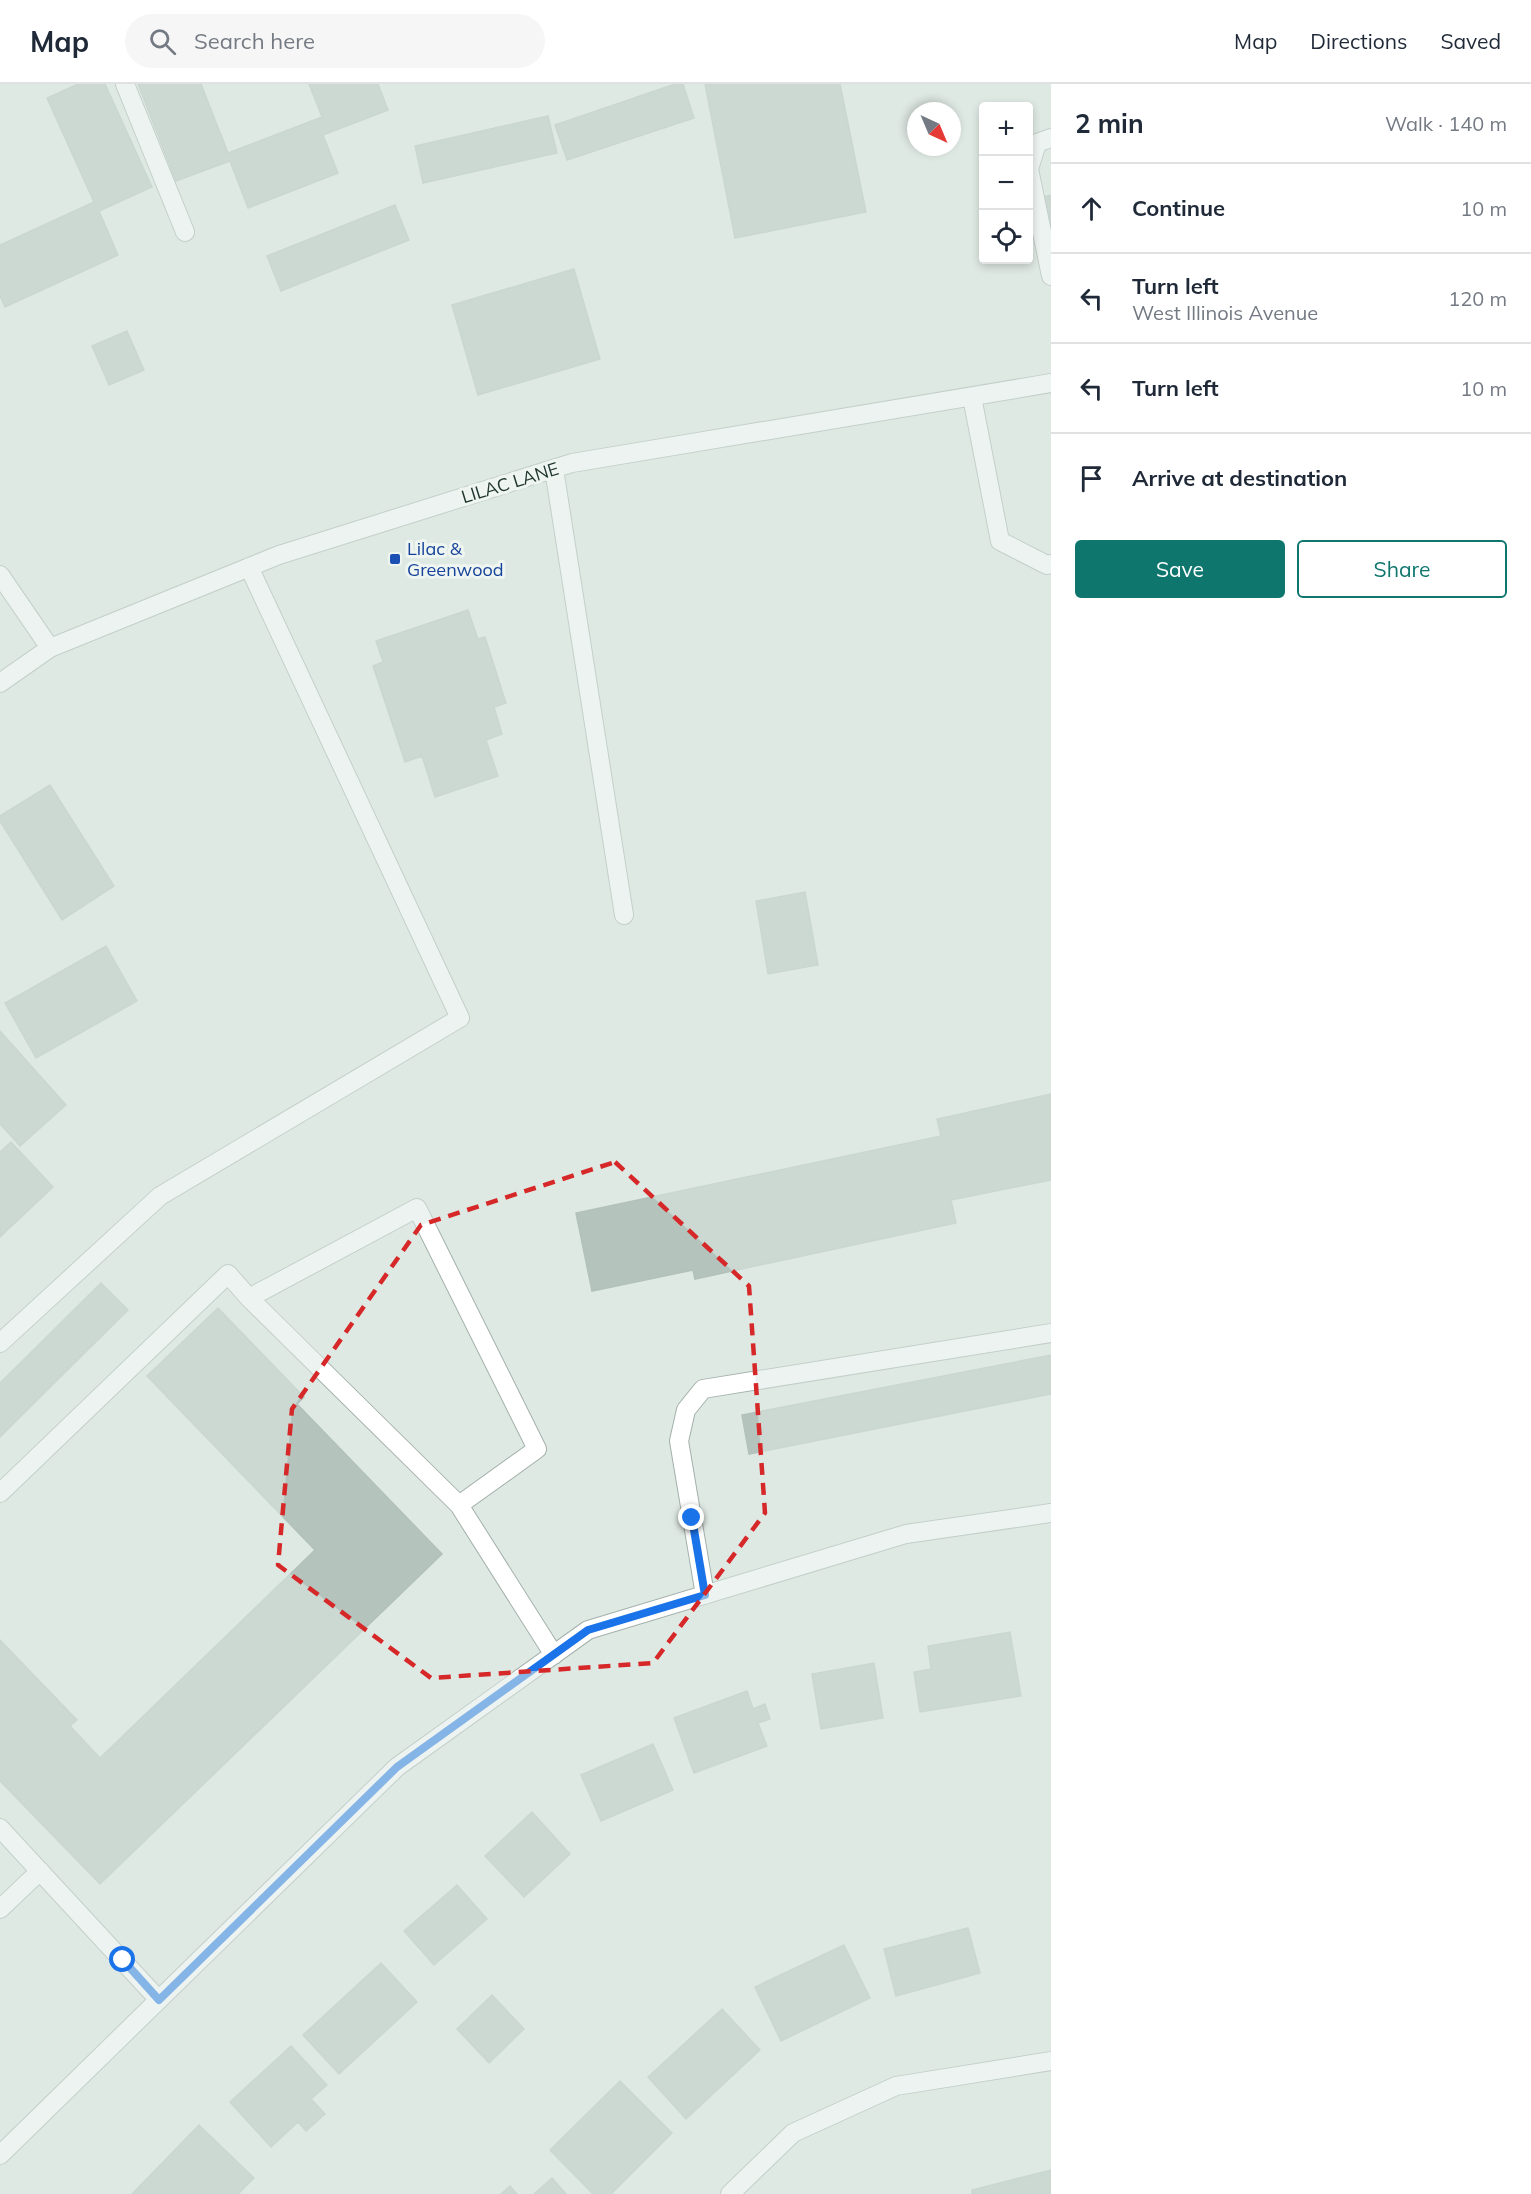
<!DOCTYPE html>
<html lang="en">
<head>
<meta charset="utf-8">
<style>
	body { margin:0; font-family:Mulish,sans-serif; background:#f6f6f7; color:#1f2937 }
	.controls { position:absolute; right:18px; top:18px; display:grid; overflow:hidden; border-radius:6px; box-shadow:0 3px 9px #0003 }
	.controls button { width:54px; height:54px; display:grid; place-items:center; padding:0; border:0; border-bottom:2px solid #e0e1e3; background:#fff; color:#1f2937; font:30px sans-serif }
	.compass { position:absolute; left:907px; top:18px; width:54px; height:54px; border-radius:50%; background:#fff; box-shadow:0 3px 9px #0003; rotate:136deg }
	.stop { position:absolute; width:18px; height:18px; margin:-14px; border:4px solid #1a73e8; border-radius:50%; background:#fff }
	.stop.end { background:#1a73e8; border-color:#fff; box-shadow:0 2px 6px #0008 }
	.list { margin:0; padding:0; list-style:none }
	h2 { display:flex; justify-content:space-between; align-items:center; height:78px; margin:0; padding:0 24px; font-size:26px }
	h2 small { font-size:20px; font-weight:400; color:#747a83 }
	.list li { display:grid; grid-template-columns:39px 1fr auto; gap:18px; align-items:center; box-sizing:border-box; height:90px; padding:0 24px; border-top:2px solid #e0e1e3 }
	.list b { display:block; font-size:22px; white-space:nowrap }
	.list p { margin:0; font-size:20px; white-space:nowrap; color:#747a83 }
	.list em { font-size:20px; font-style:normal; color:#747a83 }
	.actions { display:flex; gap:12px; padding:18px 24px }
	.actions a { flex:1; padding:14px 0; border:2px solid #0f766e; border-radius:6px; text-align:center; font-size:21px; color:#0f766e }
	.actions .main { background:#0f766e; color:#fff }
	.icon { flex:none; width:33px; height:33px; fill:none; stroke:currentColor; stroke-width:2; stroke-linecap:round; stroke-linejoin:round }
	.map { position:relative; flex:none; width:1051px; height:2110px; overflow:hidden }
	header { display:flex; align-items:center; gap:36px; box-sizing:border-box; height:84px; padding:0 30px; background:#fff; border-bottom:2px solid #e0e1e3 }
	header strong { font-size:28px }
	nav { display:flex; gap:33px; margin-inline-start:auto; font-size:21px }
	.search { width:420px; height:54px; background:#f6f6f7; display:flex; align-items:center; gap:15px; box-sizing:border-box; padding:0 21px; border-radius:33px; color:#747a83; font-size:22px }
	main { display:flex }
	aside { flex:1; background:#fff }
	.map>svg:first-child { display:block }
	.building { fill:#b5c3bd; stroke:#b2c1bb; stroke-width:1.5 }
	.lines { fill:none; stroke-linecap:round; stroke-linejoin:round }
	.minor-casing { stroke:#a3b0ab; stroke-width:20 }
	.minor { stroke:#fff; stroke-width:18 }
	.route { stroke:#1a73e8; stroke-width:8 }
	.marked { fill:none; stroke:#d62828; stroke-width:4.5; stroke-dasharray:12 8; stroke-linejoin:round }
	.transit-dot { fill:#1a4fb4; stroke:#eff6f2; stroke-width:2 }
	.labels { text-anchor:middle; stroke-width:6; stroke-linejoin:round; paint-order:stroke }
	.street-label { font-size:18px; fill:#223731; stroke:#eff6f2 }
	.transit-label { font-size:18px; fill:#164399; stroke:#eff6f2; text-anchor:start }
</style>
</head>
<body>
<header>
<strong>Map</strong>
<div class="search"><svg class="icon" aria-label="search" viewBox="0 0 24 24"><circle cx="10" cy="10" r="6"/><path d="M15 15l6 6"/></svg>Search here</div>
<nav><a>Map</a><a>Directions</a><a>Saved</a></nav>
</header>
<main>
<div class="map">
<svg width="1051" height="2110" viewBox="0 0 1051 2110">
	<rect width="100%" height="100%" fill="#dfe9e4"/>
	<path class="building" d="M 78,0 L 105,0 L 152,103 L 99,127 L 118,171 L 5,223 L 0,212 L 0,161 L 94,118 L 47,14 Z
		M 138,0 L 201,0 L 228,69 L 322,33 L 309,0 L 378,0 L 388,26 L 323,51 L 338,89 L 248,124 L 230,77 L 176,97 Z
		M 675,0 L 683,0 L 694,34 L 567,76 L 555,41 Z
		M 705,0 L 840,0 L 866,128 L 735,154 Z
		M 548,32 L 557,69 L 423,99 L 415,62 Z
		M 1051,111 L 1051,154 L 1043,113 Z
		M 395,121 L 409,156 L 281,207 L 267,172 Z
		M 574,185 L 600,275 L 478,311 L 452,221 Z
		M 127,247 L 144,286 L 109,301 L 92,262 Z
		M 468,526 L 478,555 L 485,553 L 506,619 L 494,623 L 502,650 L 486,656 L 498,692 L 435,713 L 422,672 L 405,678 L 373,582 L 383,578 L 376,557 Z
		M 50,701 L 114,802 L 62,836 L 0,737 L 0,732 Z
		M 805,808 L 818,881 L 768,890 L 756,817 Z
		M 106,862 L 137,917 L 36,974 L 5,919 Z
		M 0,947 L 66,1021 L 20,1062 L 0,1040 Z
		M 1051,1010 L 1051,1096 L 951,1116 L 956,1139 L 695,1195 L 693,1186 L 592,1207 L 576,1129 L 941,1052 L 937,1035 Z
		M 11,1058 L 53,1103 L 0,1153 L 0,1068 Z
		M 101,1199 L 128,1226 L 0,1353 L 0,1299 Z
		M 218,1224 L 304,1313 L 297,1320 L 442,1470 L 100,1800 L 0,1697 L 0,1556 L 77,1636 L 70,1642 L 100,1674 L 315,1466 L 147,1292 Z
		M 1051,1271 L 1051,1310 L 749,1370 L 742,1331 Z
		M 1010,1548 L 1021,1612 L 920,1628 L 914,1588 L 931,1585 L 928,1562 Z
		M 874,1579 L 883,1634 L 821,1645 L 812,1590 Z
		M 747,1607 L 753,1625 L 765,1620 L 770,1635 L 758,1639 L 767,1662 L 694,1689 L 674,1634 Z
		M 653,1660 L 673,1706 L 601,1737 L 581,1691 Z
		M 532,1728 L 570,1770 L 524,1813 L 485,1772 Z
		M 457,1801 L 487,1835 L 434,1881 L 404,1847 Z
		M 968,1844 L 980,1889 L 896,1912 L 884,1865 Z
		M 844,1861 L 870,1914 L 781,1957 L 755,1903 Z
		M 381,1879 L 417,1918 L 339,1990 L 303,1951 Z
		M 492,1911 L 524,1945 L 489,1979 L 457,1945 Z
		M 722,1925 L 760,1966 L 686,2035 L 648,1993 Z
		M 291,1962 L 327,2001 L 311,2015 L 325,2030 L 306,2047 L 298,2038 L 271,2063 L 230,2018 Z
		M 620,1997 L 672,2049 L 611,2110 L 593,2110 L 550,2066 Z
		M 199,2041 L 254,2094 L 238,2110 L 132,2110 Z
		M 1051,2086 L 1051,2110 L 972,2110 L 972,2106 Z
		M 552,2094 L 566,2110 L 534,2110 Z
		M 510,2102 L 517,2110 L 501,2110 Z"/>
	<g class="lines">
		<defs>
			<path id="minor" d="M 125,0 L 185,148
				M 1051,54 L 1037,59 L 1029,85 L 1051,192
				M 972,313 L 1000,457 L 1047,481 L 1051,480
				M 554,385 L 624,831
				M 0,491 L 50,564
				M 0,599 L 50,564 L 279,471 L 572,379 L 1051,299
				M 0,1259 L 160,1112 L 460,934 L 249,483
				M 0,1409 L 228,1190 L 249,1214
				M 459,1421 L 249,1214 L 417,1124 L 537,1365 L 459,1421 L 554,1571
				M 705,1511 L 679,1357 L 686,1326 L 703,1305 L 1051,1249
				M 0,1744 L 159,1916
				M 0,1825 L 40,1787
				M 0,2071 L 397,1683 L 588,1546 L 906,1450 L 1051,1429
				M 730,2110 L 793,2049 L 896,2002 L 1051,1977"/>
		</defs>
		<use href="#minor" class="minor-casing"/>
		<use href="#minor" class="minor"/>
	</g>
	<g class="lines">
		<path class="route" d="M 123,1876 L 159,1916 L 397,1683 L 588,1546 L 705,1511 L 692,1434"/>
	</g>
	<path d="M0 0H1051V2110H0ZM 615,1078 L 749,1202 L 765,1429 L 653,1579 L 431,1594 L 278,1481 L 292,1325 L 421,1141 Z" fill="#dfe9e4" fill-opacity=".55" fill-rule="evenodd"/>
	<path class="marked" d="M 615,1078 L 749,1202 L 765,1429 L 653,1579 L 431,1594 L 278,1481 L 292,1325 L 421,1141 Z"/>
	<rect class="transit-dot" x="389" y="469" width="12" height="12" rx="3"/>
	<g class="labels">
		<g class="street-label">
			<text transform="translate(510 399) rotate(-17)" y="6">LILAC LANE</text>
		</g>
		<g class="transit-label">
			<text x="407" y="471">Lilac &amp;<tspan x="407" dy="21">Greenwood</tspan></text>
		</g>
	</g>
</svg>
<div class="controls">
<button>+</button>
<button>−</button>
<button><svg class="icon" aria-label="locate" viewBox="0 0 24 24"><circle cx="12" cy="12" r="6"/><path d="M12 2v4M12 18v4M2 12h4M18 12h4"/></svg></button>
</div>
<svg class="compass" viewBox="-18 -18 36 36"><path d="M0-13l5 13h-10z" fill="#e53935"/><path d="M0 13l5-13h-10z" fill="#747a83"/></svg>
<div class="stop" style="left:123px;top:1876px"></div>
<div class="stop end" style="left:692px;top:1434px"></div>
</div>
<aside>
<h2>2 min<small>Walk · 140 m</small></h2>
<ul class="list">
<li><svg class="icon" aria-label="ahead" viewBox="0 0 24 24"><path d="M12 20V5M6 11l6-6 6 6"/></svg><div><b>Continue</b></div><em>10 m</em></li>
<li><svg class="icon" aria-label="left" viewBox="0 0 24 24"><path d="M17 20v-9H6M10 6l-5 5 5 5"/></svg><div><b>Turn left</b><p>West Illinois Avenue</p></div><em>120 m</em></li>
<li><svg class="icon" aria-label="left" viewBox="0 0 24 24"><path d="M17 20v-9H6M10 6l-5 5 5 5"/></svg><div><b>Turn left</b></div><em>10 m</em></li>
<li><svg class="icon" aria-label="arrive" viewBox="0 0 24 24"><path d="M6 21V4h12l-3 4 3 4H6"/></svg><div><b>Arrive at destination</b></div></li>
</ul>
<div class="actions"><a class="main">Save</a><a>Share</a></div>
</aside>
</main>
</body>
</html>
